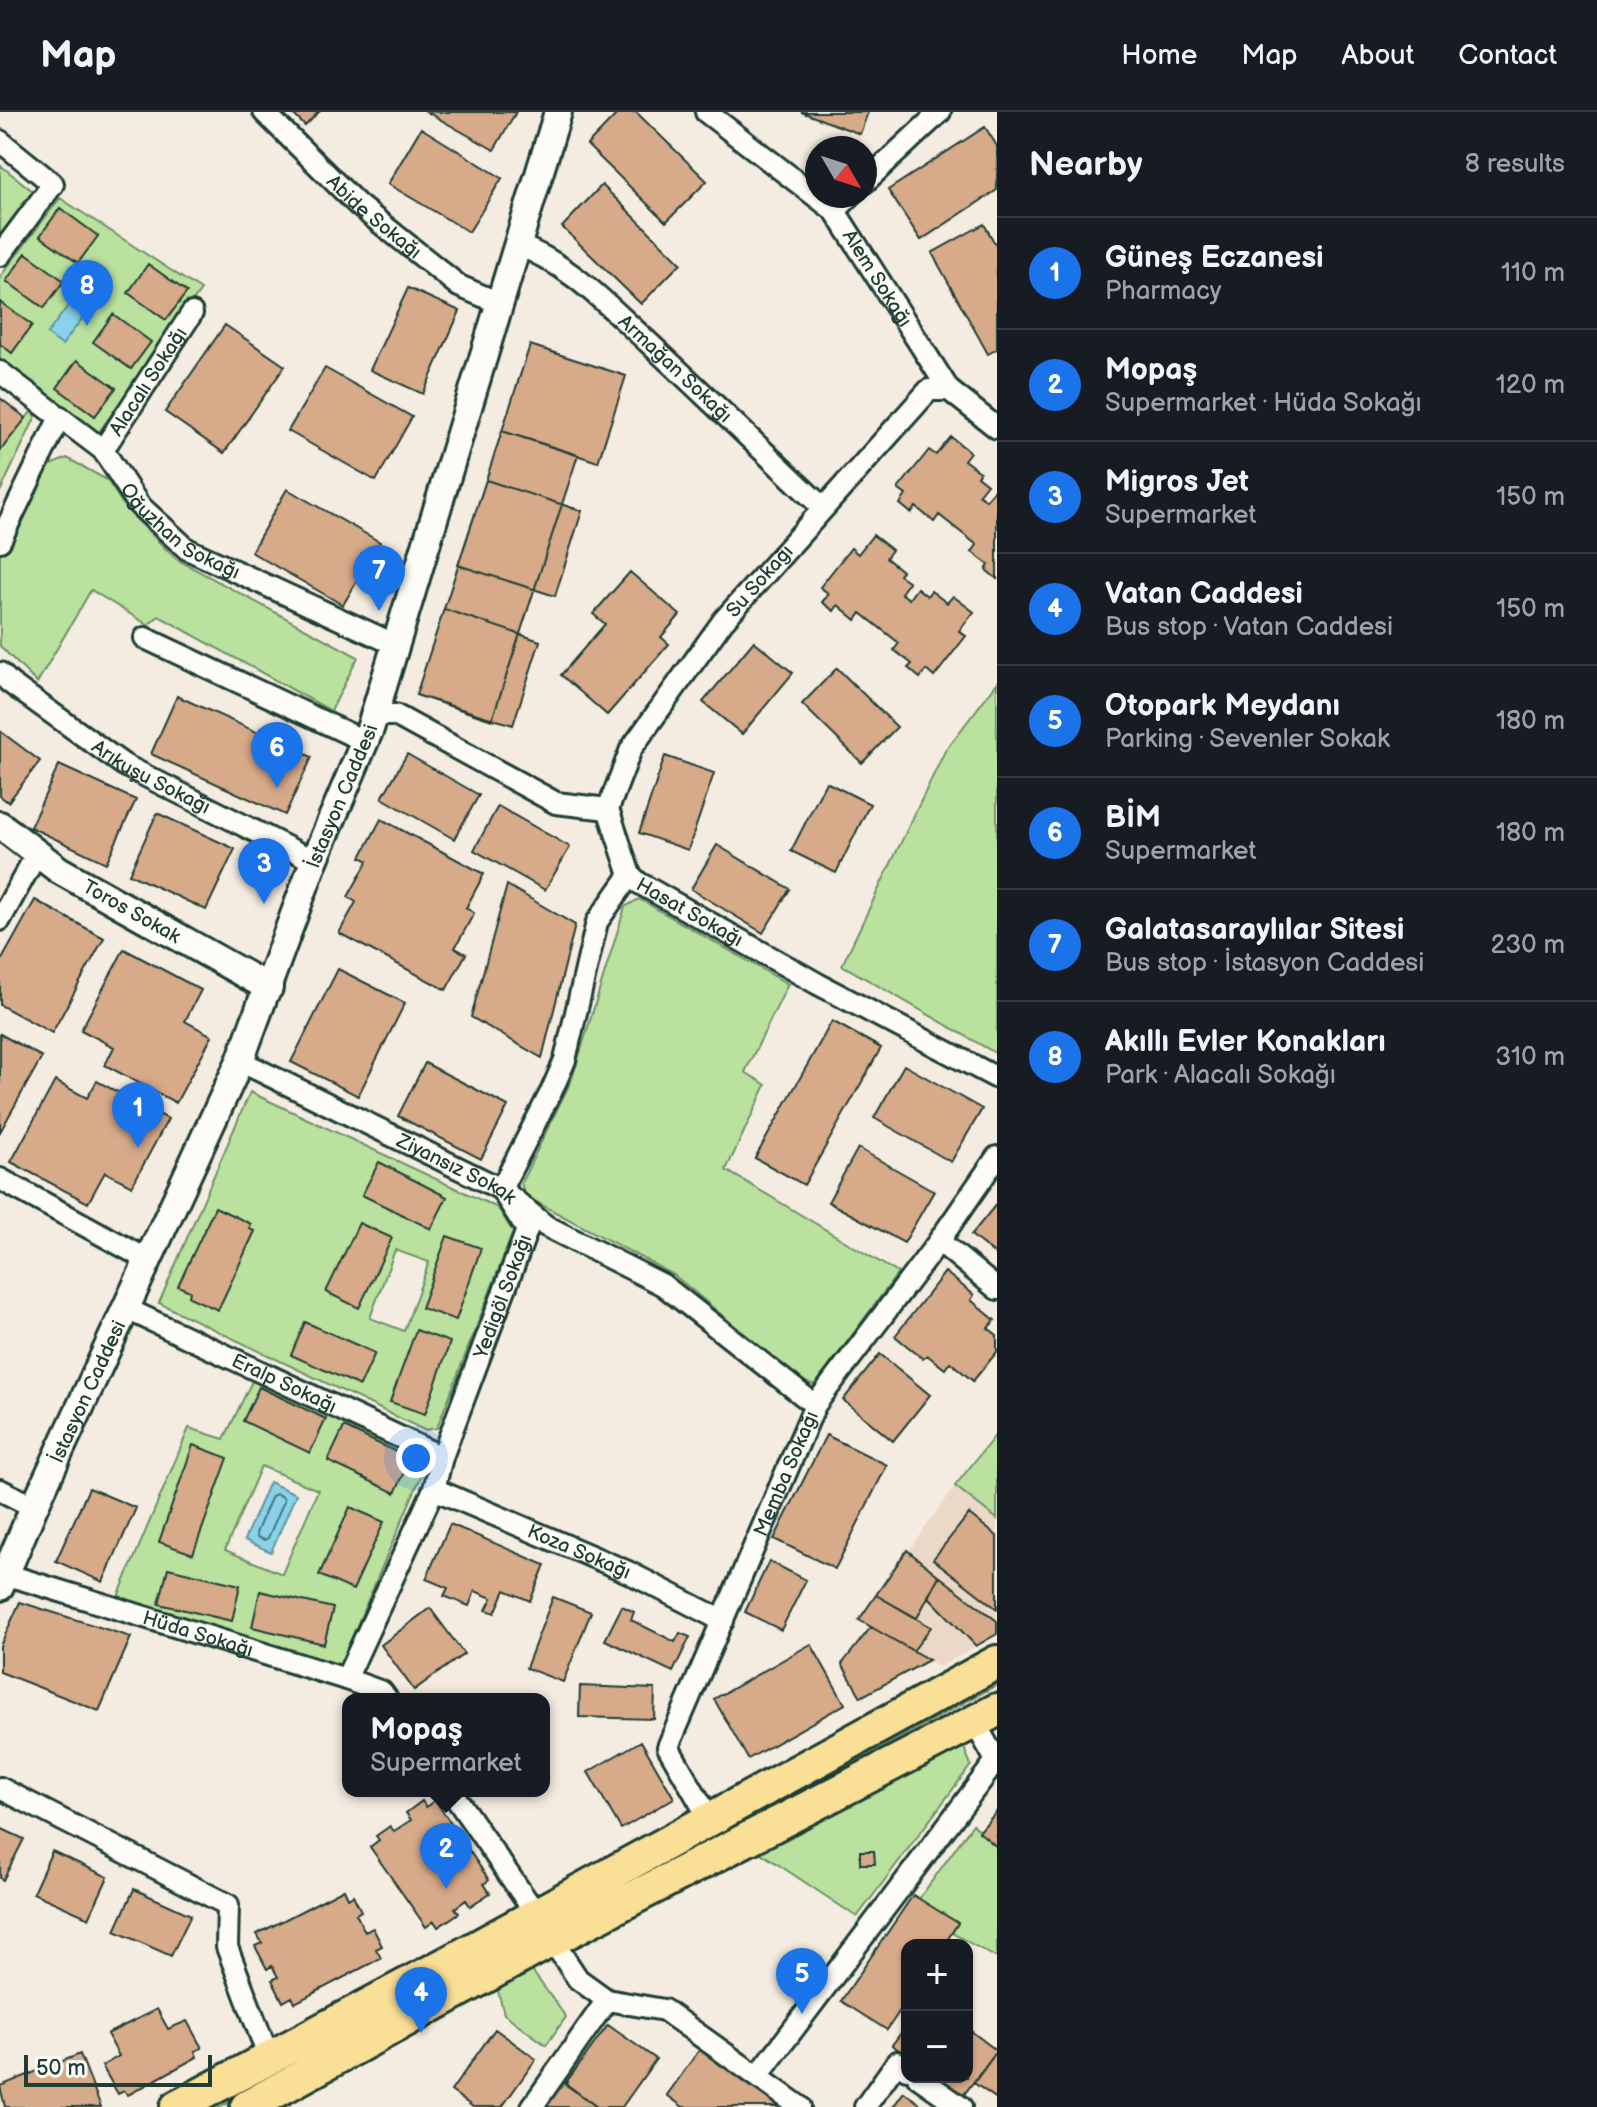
<!DOCTYPE html>
<html lang="en">
<head>
<meta charset="utf-8">
<style>
	body { margin:0; font-family:"Balsamiq Sans",sans-serif; background:#242831; color:#f1f3f6 }
	.controls { position:absolute; right:24px; bottom:24px; display:grid; overflow:hidden; border-radius:16px; box-shadow:0 2px 6px #0004 }
	.controls button { width:72px; height:72px; display:grid; place-items:center; padding:0; border:0; border-bottom:2px solid #363941; background:#171b24; color:#f1f3f6; font:40px sans-serif }
	.compass { position:absolute; left:805px; top:24px; width:72px; height:72px; border-radius:50%; background:#171b24; box-shadow:0 2px 6px #0004; rotate:129deg }
	.scale { position:absolute; left:24px; bottom:20px; width:188px; box-sizing:border-box; padding-left:8px; border:4px solid #1f3d34; border-top:0; font-size:22px; line-height:28px; white-space:nowrap; color:#1f3d34; -webkit-text-stroke:6px #fdfcf7; paint-order:stroke }
	.you { position:absolute; left:416px; top:1346px; width:28px; height:28px; margin:-20px; border:6px solid #fff; border-radius:50%; background:#1a73e8; box-shadow:0 0 0 12px #1a73e833 }
	.badge { display:grid; place-items:center; width:52px; height:52px; border-radius:50%; background:#1a73e8; color:#fff; font-size:26px; font-weight:700 }
	.pin { position:absolute; translate:-50% -66px; filter:drop-shadow(0 2px 4px #0008) }
	.pin::after { content:''; position:absolute; top:42px; width:28px; height:24px; background:inherit; clip-path:polygon(0 0,100% 0,50% 100%) }
	.popup { position:absolute; left:342px; top:1581px; width:208px; height:104px; box-sizing:border-box; display:grid; place-content:center; border-radius:16px; background:#171b24; filter:drop-shadow(0 2px 6px #0005); font-size:26px; white-space:nowrap; color:#9ea1a6 }
	.popup b { font-size:30px; color:#f1f3f6 }
	.popup::after { content:''; position:absolute; left:50%; top:100%; margin-left:-16px; border:16px solid transparent; border-top-color:#171b24 }
	.list { margin:0; padding:0; list-style:none }
	h2 { display:flex; justify-content:space-between; align-items:center; height:104px; margin:0; padding:0 32px; font-size:34px }
	h2 small { font-size:26px; font-weight:400; color:#9ea1a6 }
	.list li { display:grid; grid-template-columns:52px 1fr auto; gap:24px; align-items:center; box-sizing:border-box; height:112px; padding:0 32px; border-top:2px solid #363941 }
	.list b { display:block; font-size:30px; white-space:nowrap }
	.list p { margin:0; font-size:26px; white-space:nowrap; color:#9ea1a6 }
	.list em { font-size:26px; font-style:normal; color:#9ea1a6 }
	.map { position:relative; flex:none; width:997px; height:1995px; overflow:hidden }
	header { display:flex; align-items:center; gap:48px; box-sizing:border-box; height:112px; padding:0 40px; background:#171b24; border-bottom:2px solid #363941 }
	header strong { font-size:38px }
	nav { display:flex; gap:44px; margin-inline-start:auto; font-size:28px }
	main { display:flex }
	aside { flex:1; background:#171b24 }
	.map>svg:first-child { display:block }
	.built { fill:#ecd8c7 }
	.green { fill:#bae29e; stroke:#6c9069; stroke-width:2; fill-rule:evenodd }
	.water { fill:#89d2ea; stroke:#5f96a1; stroke-width:2 }
	.lines { fill:none; stroke-linecap:round; stroke-linejoin:round }
	.shore { stroke:#49797d; stroke-width:2 }
	.building { fill:#d7aa89; stroke:#1f3d34; stroke-width:2 }
	.minor-casing { stroke:#1f3d34; stroke-width:26 }
	.tertiary-casing { stroke:#1f3d34; stroke-width:32 }
	.primary-casing { stroke:#1f3d34; stroke-width:38 }
	.minor { stroke:#fdfcf7; stroke-width:20 }
	.tertiary { stroke:#fdfcf7; stroke-width:26 }
	.primary { stroke:#fadf96; stroke-width:32 }
	.labels { text-anchor:middle; stroke-width:7; stroke-linejoin:round; paint-order:stroke }
	.street-label { font-size:20px; fill:#1f3d34; stroke:#fdfcf7 }
</style>
</head>
<body>
<header>
<strong>Map</strong>
<nav><a>Home</a><a>Map</a><a>About</a><a>Contact</a></nav>
</header>
<main>
<div class="map">
<svg width="997" height="1995" viewBox="0 0 997 1995">
	<rect width="100%" height="100%" fill="#f5ece1"/>
	<filter id="ink" filterUnits="userSpaceOnUse"><feTurbulence type="fractalNoise" baseFrequency=".0125" numOctaves="2"/><feDisplacementMap in="SourceGraphic" scale="16" xChannelSelector="R" yChannelSelector="G"/><feConvolveMatrix kernelMatrix="1 2 1 2 8 2 1 2 1" color-interpolation-filters="sRGB"/></filter>
	<g filter="url(#ink)">
		<path class="built" d="M 955,1374 L 997,1407 L 997,1522 L 940,1555 L 859,1508 Z"/>
		<path class="green" d="M 0,53 L 34,80 L 0,123 Z
			M 60,86 L 201,178 L 96,324 L 0,251 L 0,165 Z
			M 31,300 L 36,304 L 0,380 L 0,339 Z
			M 67,346 L 107,368 L 126,397 L 176,447 L 358,545 L 331,599 L 159,504 L 148,513 L 91,478 L 37,571 L 0,534 L 0,441 L 39,358 Z
			M 997,571 L 997,942 L 842,853 L 945,639 Z
			M 639,787 L 788,872 L 745,960 L 766,973 L 726,1058 L 898,1161 L 815,1273 L 801,1269 L 674,1163 L 525,1084 L 521,1071 L 572,967 L 625,795 Z
			M 250,980 L 498,1096 L 513,1120 L 437,1316 L 424,1318 L 159,1191 ZM 395,1138 L 429,1150 L 404,1219 L 370,1206 Z
			M 254,1265 L 428,1348 L 340,1553 L 117,1487 L 189,1316 L 224,1327 ZM 261,1354 L 318,1378 L 282,1462 L 225,1438 Z
			M 997,1321 L 997,1407 L 955,1374 Z
			M 997,1563 L 997,1573 L 221,1995 L 204,1995 Z
			M 960,1626 L 971,1653 L 857,1805 L 758,1739 Z
			M 973,1712 L 997,1735 L 997,1846 L 952,1821 L 958,1811 L 919,1787 Z
			M 530,1856 L 566,1905 L 546,1933 L 504,1902 L 497,1875 Z"/>
		<path class="water" d="M 91,163 L 107,174 L 62,233 L 47,222 Z
			M 269,1370 L 296,1382 L 271,1440 L 244,1428 Z"/>
		<g class="lines">
			<path class="shore" d="M 276,1382 L 283,1385 L 284,1389 L 268,1426 L 264,1428 L 257,1425 L 256,1421 L 272,1384 Z"/>
		</g>
		<path class="building" d="M 291,0 L 319,0 L 305,14 Z
			M 427,0 L 516,0 L 494,38 Z
			M 619,0 L 636,0 L 707,69 L 666,110 L 587,33 Z
			M 801,0 L 868,0 L 860,22 Z
			M 985,15 L 997,34 L 997,78 L 921,128 L 888,78 Z
			M 421,16 L 502,66 L 469,120 L 388,72 Z
			M 602,73 L 681,151 L 641,192 L 562,115 Z
			M 60,96 L 98,124 L 78,151 L 40,124 Z
			M 984,112 L 997,135 L 997,237 L 988,242 L 932,141 Z
			M 26,141 L 64,169 L 44,196 L 6,169 Z
			M 148,152 L 187,180 L 166,208 L 128,181 Z
			M 408,176 L 460,199 L 423,282 L 370,258 Z
			M 0,190 L 32,213 L 12,241 L 0,232 Z
			M 113,202 L 151,230 L 131,257 L 93,230 Z
			M 225,213 L 285,254 L 224,341 L 165,300 Z
			M 530,233 L 626,264 L 598,350 L 502,319 Z
			M 77,248 L 116,276 L 95,304 L 57,276 Z
			M 325,256 L 412,305 L 376,369 L 288,319 Z
			M 0,286 L 26,306 L 0,339 Z
			M 502,319 L 578,343 L 492,608 L 416,583 Z
			M 951,325 L 970,340 L 964,348 L 980,360 L 977,364 L 987,372 L 979,382 L 986,388 L 995,378 L 997,380 L 997,467 L 986,458 L 989,453 L 972,440 L 977,433 L 939,403 L 934,410 L 916,395 L 911,401 L 900,392 L 906,383 L 898,377 L 929,338 L 936,343 Z
			M 486,368 L 582,399 L 555,484 L 458,453 Z
			M 287,377 L 380,430 L 343,493 L 251,440 Z
			M 873,423 L 892,438 L 886,446 L 902,459 L 899,463 L 909,470 L 901,481 L 909,487 L 917,476 L 927,484 L 931,479 L 947,491 L 953,484 L 974,500 L 959,519 L 966,524 L 934,565 L 926,558 L 920,566 L 908,556 L 912,552 L 894,538 L 899,531 L 861,501 L 856,508 L 838,493 L 834,499 L 822,490 L 829,482 L 820,475 L 851,436 L 858,442 Z
			M 630,460 L 680,503 L 661,525 L 669,532 L 607,603 L 561,563 L 605,512 L 593,502 Z
			M 444,497 L 540,529 L 513,613 L 416,583 Z
			M 754,529 L 793,561 L 742,622 L 703,590 Z
			M 837,556 L 897,615 L 862,651 L 802,592 Z
			M 177,584 L 312,645 L 285,703 L 151,642 Z
			M 0,619 L 40,649 L 8,690 L 0,684 Z
			M 407,642 L 479,683 L 454,727 L 382,686 Z
			M 665,644 L 714,661 L 688,738 L 639,721 Z
			M 59,653 L 136,688 L 106,751 L 30,715 Z
			M 826,670 L 870,692 L 836,761 L 791,739 Z
			M 498,694 L 570,735 L 545,778 L 474,738 Z
			M 157,701 L 235,737 L 206,798 L 129,762 Z
			M 381,707 L 484,762 L 466,796 L 474,801 L 455,836 L 466,842 L 446,878 L 339,821 L 356,790 L 348,785 L 368,749 L 361,745 Z
			M 717,733 L 790,777 L 763,821 L 691,777 Z
			M 507,773 L 575,813 L 542,946 L 471,905 Z
			M 35,788 L 104,826 L 52,921 L 0,893 L 0,851 Z
			M 124,837 L 201,878 L 185,909 L 212,924 L 176,991 L 105,953 L 114,935 L 81,918 Z
			M 338,857 L 405,891 L 358,984 L 291,950 Z
			M 832,909 L 881,936 L 804,1073 L 755,1046 Z
			M 0,922 L 42,945 L 0,1020 Z
			M 425,951 L 508,994 L 481,1047 L 398,1004 Z
			M 904,953 L 982,997 L 951,1050 L 874,1006 Z
			M 55,969 L 87,986 L 97,969 L 168,1007 L 132,1074 L 105,1060 L 88,1091 L 11,1050 Z
			M 858,1036 L 934,1079 L 904,1131 L 828,1090 Z
			M 379,1050 L 447,1085 L 431,1117 L 362,1083 Z
			M 997,1091 L 997,1144 L 971,1123 Z
			M 215,1095 L 251,1112 L 249,1117 L 255,1119 L 218,1198 L 189,1185 L 190,1179 L 178,1174 Z
			M 359,1111 L 392,1126 L 359,1196 L 326,1180 Z
			M 447,1124 L 481,1136 L 456,1208 L 421,1196 Z
			M 945,1160 L 974,1183 L 971,1188 L 995,1208 L 988,1216 L 997,1223 L 997,1240 L 973,1269 L 950,1250 L 945,1257 L 927,1243 L 923,1247 L 895,1224 Z
			M 305,1210 L 375,1241 L 360,1274 L 291,1243 Z
			M 416,1218 L 450,1230 L 425,1302 L 390,1290 Z
			M 880,1242 L 930,1283 L 893,1329 L 843,1288 Z
			M 259,1275 L 326,1307 L 310,1341 L 243,1309 Z
			M 344,1315 L 411,1347 L 395,1381 L 328,1349 Z
			M 826,1323 L 887,1353 L 835,1457 L 774,1427 Z
			M 193,1333 L 228,1346 L 193,1442 L 159,1430 Z
			M 89,1376 L 136,1396 L 103,1470 L 56,1449 Z
			M 350,1395 L 384,1410 L 353,1478 L 319,1463 Z
			M 969,1402 L 997,1424 L 997,1497 L 933,1447 Z
			M 450,1412 L 545,1453 L 530,1489 L 505,1478 L 495,1501 L 486,1498 L 492,1486 L 475,1479 L 469,1494 L 444,1484 L 448,1476 L 426,1467 Z
			M 907,1438 L 939,1464 L 917,1506 L 876,1483 Z
			M 769,1449 L 806,1468 L 781,1518 L 745,1500 Z
			M 168,1456 L 240,1473 L 232,1509 L 159,1492 Z
			M 939,1464 L 997,1509 L 997,1522 L 976,1534 L 928,1484 Z
			M 260,1479 L 333,1496 L 324,1532 L 252,1515 Z
			M 876,1483 L 931,1515 L 913,1539 L 859,1508 Z
			M 553,1485 L 591,1500 L 563,1570 L 526,1556 Z
			M 20,1490 L 131,1525 L 99,1599 L 0,1560 L 0,1534 Z
			M 622,1494 L 634,1500 L 631,1508 L 675,1530 L 680,1521 L 690,1525 L 673,1560 L 605,1528 Z
			M 430,1496 L 464,1542 L 414,1578 L 381,1533 Z
			M 871,1515 L 929,1548 L 861,1585 L 842,1552 Z
			M 811,1532 L 845,1592 L 748,1647 L 714,1587 Z
			M 580,1574 L 655,1577 L 654,1607 L 579,1605 Z
			M 641,1629 L 674,1686 L 621,1717 L 588,1660 Z
			M 435,1688 L 489,1768 L 484,1772 L 490,1781 L 470,1794 L 466,1788 L 455,1796 L 459,1801 L 438,1815 L 434,1809 L 426,1815 L 370,1735 L 379,1728 L 376,1724 L 390,1714 L 394,1719 L 411,1708 L 406,1701 L 422,1689 L 426,1695 Z
			M 997,1699 L 997,1735 L 979,1720 Z
			M 0,1716 L 24,1727 L 3,1768 L 0,1766 Z
			M 52,1739 L 108,1765 L 89,1806 L 33,1781 Z
			M 860,1739 L 874,1739 L 875,1752 L 860,1752 Z
			M 134,1777 L 191,1803 L 171,1844 L 115,1819 Z
			M 344,1777 L 348,1786 L 353,1783 L 361,1799 L 356,1802 L 365,1820 L 373,1816 L 382,1834 L 376,1837 L 381,1846 L 295,1891 L 292,1885 L 283,1890 L 272,1868 L 278,1865 L 272,1854 L 267,1857 L 255,1834 L 262,1831 L 257,1822 Z
			M 913,1783 L 958,1811 L 944,1833 L 907,1833 L 907,1888 L 887,1918 L 841,1889 Z
			M 157,1897 L 168,1917 L 187,1909 L 202,1936 L 195,1939 L 197,1945 L 128,1983 L 124,1979 L 118,1982 L 102,1954 L 119,1944 L 107,1922 Z
			M 608,1913 L 656,1947 L 622,1995 L 597,1995 L 565,1972 Z
			M 907,1913 L 907,1944 L 892,1933 Z
			M 967,1916 L 997,1939 L 962,1985 L 935,1965 L 967,1965 Z
			M 495,1917 L 536,1947 L 502,1995 L 473,1995 L 451,1979 Z
			M 700,1937 L 719,1951 L 780,1995 L 683,1995 L 667,1983 Z
			M 997,1939 L 997,1987 L 974,1971 Z
			M 80,1942 L 101,1995 L 5,1995 L 0,1974 Z
			M 561,1968 L 597,1995 L 542,1995 Z
			M 904,1980 L 924,1995 L 893,1995 Z"/>
		<g class="lines">
			<defs>
				<g id="minor">
					<path id="s1" d="M 264,0 L 358,93 L 459,174 L 499,191"/>
					<path id="s2" d="M 706,0 L 835,99 L 949,278 L 997,316"/>
					<path d="M 0,29 L 53,72 L 0,143"/>
					<path d="M 865,70 L 940,0"/>
					<path d="M 835,99 L 850,84"/>
					<path id="s3" d="M 517,133 C 569,151 609,195 649,231 C 707,285 765,341 823,396"/>
					<path id="s4" d="M 0,260 L 103,338 L 139,393 L 187,437 L 394,532"/>
					<path id="s5" d="M 103,338 L 192,201"/>
					<path d="M 0,429 L 60,305"/>
					<path d="M 145,526 L 364,629"/>
					<path id="s6" d="M 0,561 L 10,571 L 124,653 L 314,749"/>
					<path d="M 374,603 L 395,603 L 556,691 L 608,697"/>
					<path id="s7" d="M 608,697 L 631,637 L 723,509 L 929,278 L 949,278"/>
					<path id="s8" d="M 608,697 L 630,763 L 639,771 L 818,872 L 997,966"/>
					<path d="M 0,808 L 36,743"/>
					<path id="s9" d="M 240,949 L 501,1077 L 546,1114 L 663,1173 L 815,1293"/>
					<path d="M 0,1067 L 148,1148"/>
					<path d="M 939,1129 L 997,1177"/>
					<path id="s10" d="M 127,1197 L 442,1345"/>
					<path id="s11" d="M 434,1377 L 628,1460 L 723,1509"/>
					<path d="M 0,1378 L 34,1395"/>
					<path id="s12" d="M 5,1462 L 346,1567 L 382,1580 L 387,1587"/>
					<path id="s13" d="M 346,1567 L 434,1377 L 442,1345 L 527,1118 L 501,1077 L 552,978 L 565,948 L 597,810 L 630,763"/>
					<path d="M 975,1611 L 997,1650"/>
					<path d="M 0,1676 L 228,1793 L 227,1835 L 269,1946"/>
					<path d="M 451,1679 L 536,1802"/>
					<path id="s14" d="M 710,1708 L 668,1635 L 815,1293 L 939,1129 L 997,1045"/>
					<path d="M 552,1828 L 578,1867 L 607,1888 L 664,1898 L 800,1995"/>
					<path d="M 758,1964 L 996,1649"/>
					<path d="M 918,1965 L 961,1995"/>
					<path d="M 532,1995 L 607,1888"/>
					<path d="M 865,1995 L 897,1950 L 907,1957"/>
				</g>
				<g id="tertiary">
					<path id="s15" d="M 0,713 L 59,758 L 269,876"/>
					<path id="s16" d="M 0,1475 L 34,1395 L 240,949 L 314,749 L 370,617 L 558,0"/>
				</g>
				<path id="primary" d="M 177,1995 L 466,1841 L 997,1550
					M 247,1995 L 552,1828 L 997,1598"/>
			</defs>
			<use href="#minor" class="minor-casing"/>
			<use href="#tertiary" class="tertiary-casing"/>
			<use href="#primary" class="primary-casing"/>
			<use href="#minor" class="minor"/>
			<use href="#tertiary" class="tertiary"/>
			<use href="#primary" class="primary"/>
		</g>
	</g>
	<g class="labels">
		<g class="street-label">
			<text dy="7" stroke="none"><textPath href="#s1" startOffset="152">Abide Sokağı</textPath></text>
			<text dy="7" stroke="none"><textPath href="#s2" startOffset="242">Alem Sokağı</textPath></text>
			<text dy="7" stroke="none"><textPath href="#s3" startOffset="202">Armağan Sokağı</textPath></text>
			<text dy="7" stroke="none"><textPath href="#s5" startOffset="82">Alacalı Sokağı</textPath></text>
			<text dy="7" stroke="none"><textPath href="#s4" startOffset="244">Oğuzhan Sokağı</textPath></text>
			<text dy="7" stroke="none"><textPath href="#s7" startOffset="276">Su Sokağı</textPath></text>
			<text dy="7" stroke="none"><textPath href="#s6" startOffset="184">Arıkuşu Sokağı</textPath></text>
			<text dy="7" stroke="none"><textPath href="#s16" startOffset="862">İstasyon Caddesi</textPath></text>
			<text dy="7" stroke="none"><textPath href="#s15" startOffset="158">Toros Sokak</textPath></text>
			<text dy="7" stroke="none"><textPath href="#s8" startOffset="140">Hasat Sokağı</textPath></text>
			<text dy="7" stroke="none"><textPath href="#s9" startOffset="242">Ziyansız Sokak</textPath></text>
			<text dy="7" stroke="none"><textPath href="#s13" startOffset="414">Yedigöl Sokağı</textPath></text>
			<text dy="7" stroke="none"><textPath href="#s10" startOffset="174">Eralp Sokağı</textPath></text>
			<text dy="7" stroke="none"><textPath href="#s16" startOffset="214">İstasyon Caddesi</textPath></text>
			<text dy="7" stroke="none"><textPath href="#s14" startOffset="382">Memba Sokağı</textPath></text>
			<text dy="7" stroke="none"><textPath href="#s11" startOffset="158">Koza Sokağı</textPath></text>
			<text dy="7" stroke="none"><textPath href="#s12" startOffset="202">Hüda Sokağı</textPath></text>
		</g>
	</g>
</svg>
<div class="controls">
<button>+</button>
<button>−</button>
</div>
<svg class="compass" viewBox="-18 -18 36 36"><path d="M0-13l5 13h-10z" fill="#e53935"/><path d="M0 13l5-13h-10z" fill="#9ea1a6"/></svg>
<div class="scale">50 m</div>
<div class="you"></div>
<div class="pin badge" style="left:138px;top:1036px">1</div>
<div class="pin badge" style="left:446px;top:1777px">2</div>
<div class="popup"><b>Mopaş</b>Supermarket</div>
<div class="pin badge" style="left:264px;top:792px">3</div>
<div class="pin badge" style="left:421px;top:1921px">4</div>
<div class="pin badge" style="left:802px;top:1902px">5</div>
<div class="pin badge" style="left:277px;top:676px">6</div>
<div class="pin badge" style="left:379px;top:499px">7</div>
<div class="pin badge" style="left:87px;top:214px">8</div>
</div>
<aside>
<h2>Nearby<small>8 results</small></h2>
<ul class="list">
<li><span class="badge">1</span><div><b>Güneş Eczanesi</b><p>Pharmacy</p></div><em>110 m</em></li>
<li><span class="badge">2</span><div><b>Mopaş</b><p>Supermarket · Hüda Sokağı</p></div><em>120 m</em></li>
<li><span class="badge">3</span><div><b>Migros Jet</b><p>Supermarket</p></div><em>150 m</em></li>
<li><span class="badge">4</span><div><b>Vatan Caddesi</b><p>Bus stop · Vatan Caddesi</p></div><em>150 m</em></li>
<li><span class="badge">5</span><div><b>Otopark Meydanı</b><p>Parking · Sevenler Sokak</p></div><em>180 m</em></li>
<li><span class="badge">6</span><div><b>BİM</b><p>Supermarket</p></div><em>180 m</em></li>
<li><span class="badge">7</span><div><b>Galatasaraylılar Sitesi</b><p>Bus stop · İstasyon Caddesi</p></div><em>230 m</em></li>
<li><span class="badge">8</span><div><b>Akıllı Evler Konakları</b><p>Park · Alacalı Sokağı</p></div><em>310 m</em></li>
</ul>
</aside>
</main>
</body>
</html>
